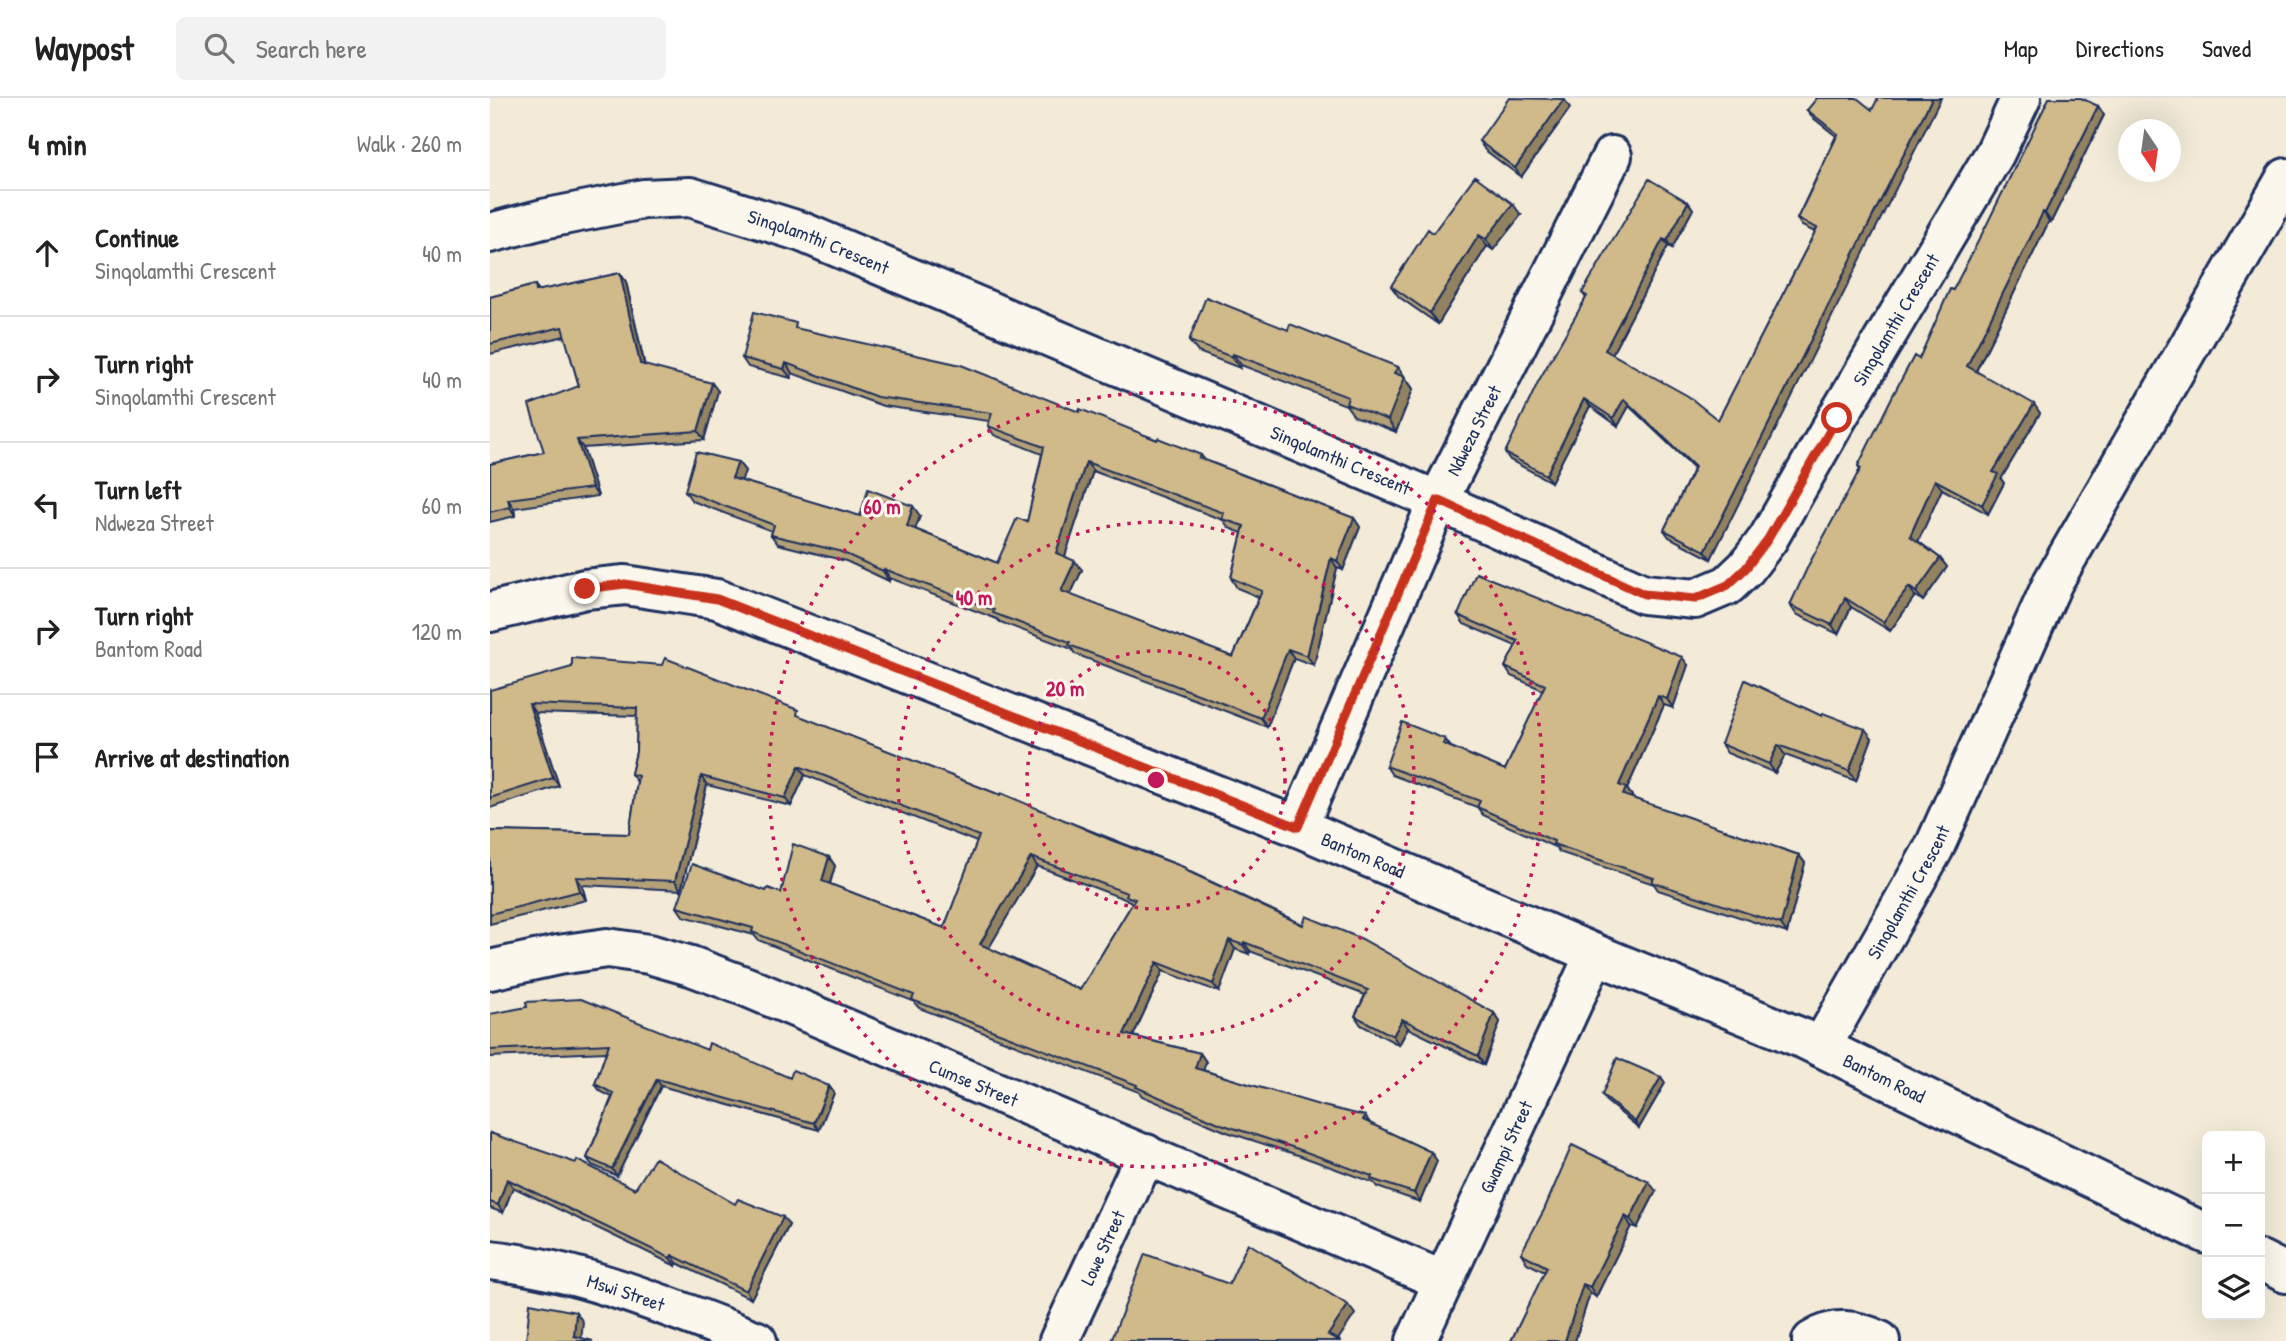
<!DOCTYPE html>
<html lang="en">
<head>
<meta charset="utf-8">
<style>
	body { margin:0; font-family:"Patrick Hand",sans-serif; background:#f2f2f2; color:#222 }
	.controls { position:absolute; right:21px; bottom:21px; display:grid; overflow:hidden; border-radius:10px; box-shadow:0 7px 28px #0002 }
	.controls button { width:63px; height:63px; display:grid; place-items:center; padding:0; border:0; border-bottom:2px solid #e0e0e0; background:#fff; color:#222; font:35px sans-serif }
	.compass { position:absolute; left:1628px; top:21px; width:63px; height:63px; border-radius:50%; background:#fff; box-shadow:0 7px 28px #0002; rotate:167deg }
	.stop { position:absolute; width:21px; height:21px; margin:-16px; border:5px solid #c8321e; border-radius:50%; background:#fff }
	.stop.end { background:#c8321e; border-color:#fff; box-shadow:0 2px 7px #0008 }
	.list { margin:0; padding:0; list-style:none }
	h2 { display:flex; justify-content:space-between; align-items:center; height:91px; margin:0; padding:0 28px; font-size:30px }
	h2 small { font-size:23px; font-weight:400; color:#767676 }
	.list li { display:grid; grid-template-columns:46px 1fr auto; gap:21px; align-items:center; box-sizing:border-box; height:126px; padding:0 28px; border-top:2px solid #e0e0e0 }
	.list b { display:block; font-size:26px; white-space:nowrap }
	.list p { margin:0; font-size:23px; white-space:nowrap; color:#767676 }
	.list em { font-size:23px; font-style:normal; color:#767676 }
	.icon { flex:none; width:38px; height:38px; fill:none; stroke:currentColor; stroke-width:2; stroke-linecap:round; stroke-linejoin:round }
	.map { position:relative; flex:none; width:1796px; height:1243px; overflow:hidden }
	header { display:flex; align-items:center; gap:42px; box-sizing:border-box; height:98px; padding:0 35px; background:#fff; border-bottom:2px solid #e0e0e0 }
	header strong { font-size:33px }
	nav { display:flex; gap:38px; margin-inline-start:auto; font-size:24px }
	.search { width:490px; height:63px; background:#f2f2f2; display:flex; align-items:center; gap:18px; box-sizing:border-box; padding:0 24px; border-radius:10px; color:#767676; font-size:26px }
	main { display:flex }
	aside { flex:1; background:#fff }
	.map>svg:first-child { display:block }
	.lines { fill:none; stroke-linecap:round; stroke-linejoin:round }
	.minor-casing { stroke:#1b2f5e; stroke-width:44 }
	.minor { stroke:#fbf7ec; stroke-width:38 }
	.wall { fill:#b4a076; stroke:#1b2f5e; stroke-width:2; fill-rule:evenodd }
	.shaded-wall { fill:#928260; stroke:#1b2f5e; stroke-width:2 }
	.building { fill:#d1ba89; stroke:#1b2f5e; stroke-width:2; fill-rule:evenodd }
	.route { stroke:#c8321e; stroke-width:9 }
	.ring { fill:none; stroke:#c2185b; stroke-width:3.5; stroke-dasharray:3.5 7 }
	.labels { text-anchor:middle; stroke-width:6; stroke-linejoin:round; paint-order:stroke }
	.street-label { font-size:19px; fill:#1b2f5e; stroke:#fbf7ec }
	.centre { fill:#c2185b; stroke:#fbf7ec; stroke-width:3.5 }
	.ring-label { font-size:21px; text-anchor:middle; font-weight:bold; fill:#c2185b; stroke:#fbf7ec; stroke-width:6; stroke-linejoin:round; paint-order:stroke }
</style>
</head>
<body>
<header>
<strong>Waypost</strong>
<div class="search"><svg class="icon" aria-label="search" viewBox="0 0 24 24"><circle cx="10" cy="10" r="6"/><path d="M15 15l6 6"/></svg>Search here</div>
<nav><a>Map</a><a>Directions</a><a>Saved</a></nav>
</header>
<main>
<aside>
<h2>4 min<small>Walk · 260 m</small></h2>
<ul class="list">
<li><svg class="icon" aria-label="ahead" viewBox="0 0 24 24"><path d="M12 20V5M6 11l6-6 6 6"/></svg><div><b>Continue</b><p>Sinqolamthi Crescent</p></div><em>40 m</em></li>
<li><svg class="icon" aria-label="right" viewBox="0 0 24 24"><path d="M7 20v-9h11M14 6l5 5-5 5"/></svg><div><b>Turn right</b><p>Sinqolamthi Crescent</p></div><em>40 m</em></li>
<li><svg class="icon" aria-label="left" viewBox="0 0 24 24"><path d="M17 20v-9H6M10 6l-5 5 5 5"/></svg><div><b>Turn left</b><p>Ndweza Street</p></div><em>60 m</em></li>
<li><svg class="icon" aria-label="right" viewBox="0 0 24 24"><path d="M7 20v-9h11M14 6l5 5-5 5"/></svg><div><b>Turn right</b><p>Bantom Road</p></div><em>120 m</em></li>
<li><svg class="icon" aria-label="arrive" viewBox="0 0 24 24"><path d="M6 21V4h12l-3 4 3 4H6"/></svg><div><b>Arrive at destination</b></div></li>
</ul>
</aside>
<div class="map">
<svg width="1796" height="1243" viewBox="0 0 1796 1243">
	<rect width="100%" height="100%" fill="#f3ebd8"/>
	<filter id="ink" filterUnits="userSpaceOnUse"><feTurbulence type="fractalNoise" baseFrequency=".0143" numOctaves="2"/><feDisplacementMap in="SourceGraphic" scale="14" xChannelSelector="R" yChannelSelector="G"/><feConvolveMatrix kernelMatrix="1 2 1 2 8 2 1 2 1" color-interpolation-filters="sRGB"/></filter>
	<g filter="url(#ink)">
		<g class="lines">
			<defs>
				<g id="minor">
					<path id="s1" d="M 0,135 L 53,121 L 154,101 L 200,99 L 312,134 L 948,403 L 1154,496 L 1205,501 L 1238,487 L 1256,470 L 1278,441 L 1347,320 L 1505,55 L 1531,0"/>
					<path id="s2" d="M 0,514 L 95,491 L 135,487 L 227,501 L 808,729 L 1105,856 L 1314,941 L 1717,1136"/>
					<path id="s3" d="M 808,729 L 948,403 L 1122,58"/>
					<path id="s4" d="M 0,872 L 68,857 L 117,850 L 159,856 L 201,868 L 257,889 L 954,1183"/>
					<path id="s5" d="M 1331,949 L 1444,750 L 1563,484 L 1796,80"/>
					<path id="s6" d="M 0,1162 C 92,1172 182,1210 267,1243"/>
					<path d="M 1770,1162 L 1796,1175"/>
					<path id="s7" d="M 569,1243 L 656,1056"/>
					<path id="s8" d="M 926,1243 L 1105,856"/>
					<path d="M 1322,1243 C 1345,1228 1366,1231 1390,1243"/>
				</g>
			</defs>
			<use href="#minor" class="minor-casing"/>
			<use href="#minor" class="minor"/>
		</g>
		<path class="wall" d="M 1074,1 L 1080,10 L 1031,79 L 995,52 L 989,43 Z
			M 1608,8 L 1614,17 L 1561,124 L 1559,123 L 1486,273 L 1550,315 L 1511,381 L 1514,385 L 1498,416 L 1452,391 L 1428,443 L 1450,460 L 1457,469 L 1433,503 L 1425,498 L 1400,533 L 1361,509 L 1348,536 L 1306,516 L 1300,507 L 1370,371 L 1368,368 L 1429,261 L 1463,192 Z
			M 1317,12 L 1382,12 L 1221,461 L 1179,439 L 1174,432 L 1204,370 L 1139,308 L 1128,328 L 1100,308 L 1061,384 L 1020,362 L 1015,355 L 1096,200 L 1092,195 L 1198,104 L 1203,111 L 1182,150 L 1178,148 L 1122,256 L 1228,322 L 1325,134 L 1312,128 L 1307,121 L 1346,38 L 1322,19 Z
			M 1031,117 L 1003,152 L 997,148 L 948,226 L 909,199 L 901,188 L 943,135 Z
			M 130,175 L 136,184 L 155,268 L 228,293 L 214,342 L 93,350 L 108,398 L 24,410 L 25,418 L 0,424 L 0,366 L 54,354 L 89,288 L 75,238 L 0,256 L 0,199 L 45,187 L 49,193 Z
			M 311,232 L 589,314 L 711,357 L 715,362 L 864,420 L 870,429 L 853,472 L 847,470 L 824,567 L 804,560 L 777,629 L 585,556 L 582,551 L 510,524 L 507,521 L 400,480 L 399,483 L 356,463 L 288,446 L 281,437 L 282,433 L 202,403 L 195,393 L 248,364 L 255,373 L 251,383 L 370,418 L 430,418 L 425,431 L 507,465 L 537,424 L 552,356 L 504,337 L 498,328 L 499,323 L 393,308 L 302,275 L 301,280 L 258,269 L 252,260 ZM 603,373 L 733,422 L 739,430 L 752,435 L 741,480 L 747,490 L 769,499 L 743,559 L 580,497 L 592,472 L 575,458 Z
			M 798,232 L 908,269 L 923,291 L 906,334 L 864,318 L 856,307 L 751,267 L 750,270 L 708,254 L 699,243 Z
			M 968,517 L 1198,567 L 1183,610 L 1174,607 L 1137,691 L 1142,698 L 1142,700 L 1309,757 L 1315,765 L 1297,835 L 1168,792 L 1164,786 L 1069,754 L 1067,750 L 993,717 L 987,709 L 902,677 L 896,668 L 955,641 L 961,649 L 1015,672 L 1053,592 L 1021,578 L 1015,569 L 1026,548 L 974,526 Z
			M 0,592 L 314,620 L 696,770 L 698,773 L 1004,915 L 1010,924 L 994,967 L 918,930 L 909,947 L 871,927 L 865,918 L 875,897 L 760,853 L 759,856 L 745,851 L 729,894 L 673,873 L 643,938 L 710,955 L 716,964 L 713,972 L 881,1026 L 941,1054 L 947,1063 L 930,1104 L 887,1089 L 884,1085 L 811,1058 L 737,1034 L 652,998 L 649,994 L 429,910 L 423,903 L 268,842 L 264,837 L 193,818 L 187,809 L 276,793 L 291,795 L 339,759 L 345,768 L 340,786 L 454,830 L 487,744 L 315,677 L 301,708 L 217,687 L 191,792 L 92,787 L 96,802 L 0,826 L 0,733 L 139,736 L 147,684 L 141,676 L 146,654 L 147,618 L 45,615 L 69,688 L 0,710 ZM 547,768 L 640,803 L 642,806 L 590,892 L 498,850 Z
			M 1382,640 L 1366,683 L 1295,657 L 1285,675 L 1237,655 L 1231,646 Z
			M 0,916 L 217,952 L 300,980 L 339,988 L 344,995 L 329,1032 L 171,988 L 127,1078 L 102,1067 L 97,1060 L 122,999 L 110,993 L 105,986 L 116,954 L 0,959 Z
			M 1171,979 L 1175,985 L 1149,1030 L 1116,1003 L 1112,997 Z
			M 0,1035 L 145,1091 L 245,1106 L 299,1127 L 261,1201 L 187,1165 L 186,1168 L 23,1089 L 13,1115 L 0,1110 Z
			M 1166,1093 L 1147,1130 L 1141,1128 L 1106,1199 L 1100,1195 L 1085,1243 L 1021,1243 L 1055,1174 L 1037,1165 L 1031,1155 Z"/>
		<path class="shaded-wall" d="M 1442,0 L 1451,0 L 1221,461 L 1215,453 Z
			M 1074,1 L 1080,10 L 1031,79 L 1025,70 Z
			M 1608,8 L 1614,17 L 1561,124 L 1555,115 Z
			M 1198,104 L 1203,111 L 1182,150 L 1177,143 Z
			M 1023,106 L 1031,117 L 1003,152 L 996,141 Z
			M 1553,114 L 1559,123 L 1484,277 L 1477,268 Z
			M 989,137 L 997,148 L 948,226 L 940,215 Z
			M 1173,141 L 1178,148 L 1120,260 L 1115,252 Z
			M 130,175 L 136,184 L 156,275 L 150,266 Z
			M 743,256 L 751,267 L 750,270 L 742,259 Z
			M 296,265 L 302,275 L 301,280 L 294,271 Z
			M 908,269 L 923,291 L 906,334 L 898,322 L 904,275 Z
			M 222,285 L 228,293 L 214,342 L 208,333 Z
			M 1094,301 L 1100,308 L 1061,384 L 1056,377 Z
			M 1134,301 L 1139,308 L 1128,328 L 1123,320 Z
			M 1544,306 L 1550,315 L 1511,381 L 1514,385 L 1498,416 L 1492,407 L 1503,374 Z
			M 87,342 L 93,350 L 108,398 L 102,390 Z
			M 248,364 L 255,373 L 249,389 L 242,380 Z
			M 596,364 L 603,373 L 573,464 L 566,455 Z
			M 1445,382 L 1452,391 L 1427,446 L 1420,438 Z
			M 18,401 L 24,410 L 25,418 L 20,409 Z
			M 423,408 L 430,418 L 423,437 L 417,428 Z
			M 864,420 L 870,429 L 853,472 L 847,463 Z
			M 841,460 L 847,470 L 824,567 L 817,558 Z
			M 1450,460 L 1457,469 L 1433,503 L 1426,494 Z
			M 585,463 L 592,472 L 578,502 L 571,493 Z
			M 394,471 L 400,480 L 399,483 L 393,473 Z
			M 1419,489 L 1425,498 L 1400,533 L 1393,524 Z
			M 1355,500 L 1361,509 L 1348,536 L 1342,527 Z
			M 798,551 L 804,560 L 777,629 L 771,620 Z
			M 1192,559 L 1198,567 L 1183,610 L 1177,601 Z
			M 1168,598 L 1174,607 L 1137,691 L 1142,698 L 1139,706 L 1133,697 L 1129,687 Z
			M 39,606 L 45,615 L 69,688 L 63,680 Z
			M 1375,631 L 1382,640 L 1366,683 L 1359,673 Z
			M 955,641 L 961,650 L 953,646 Z
			M 1288,647 L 1295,657 L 1285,675 L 1279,666 Z
			M 309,668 L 315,677 L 301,708 L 295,700 Z
			M 211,678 L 217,687 L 191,792 L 185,783 Z
			M 1309,757 L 1315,765 L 1297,835 L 1291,826 Z
			M 339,759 L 345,768 L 338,791 L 332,783 Z
			M 541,759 L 547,768 L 496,855 L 490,846 Z
			M 86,779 L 92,787 L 96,802 L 90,793 Z
			M 739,842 L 745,851 L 729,894 L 723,886 Z
			M 754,844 L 760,853 L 759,856 L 753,847 Z
			M 667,864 L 673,873 L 640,945 L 634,936 Z
			M 1004,915 L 1010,924 L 994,967 L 988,958 Z
			M 912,921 L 918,930 L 909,947 L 903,938 Z
			M 710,955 L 716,964 L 711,979 L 705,970 Z
			M 1171,979 L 1175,985 L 1149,1030 L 1145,1024 Z
			M 167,981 L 171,988 L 127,1078 L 122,1071 Z
			M 339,988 L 344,995 L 329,1032 L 324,1025 Z
			M 875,1018 L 881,1026 L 873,1022 Z
			M 941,1054 L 947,1063 L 930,1104 L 924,1095 Z
			M 17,1081 L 23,1089 L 13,1115 L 8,1107 Z
			M 1159,1084 L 1166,1093 L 1147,1130 L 1140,1121 Z
			M 1135,1118 L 1141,1128 L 1106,1199 L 1100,1189 Z
			M 293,1119 L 299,1127 L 261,1201 L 256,1193 Z
			M 182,1157 L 187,1165 L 186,1168 L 180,1160 Z
			M 1093,1186 L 1100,1195 L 1085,1243 L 1075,1243 Z
			M 858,1207 L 865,1216 L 847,1243 L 838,1237 Z
			M 86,1214 L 93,1224 L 91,1243 L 84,1238 Z"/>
		<path class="building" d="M 1019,0 L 1074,1 L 1025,70 L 989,43 Z
			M 1327,0 L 1367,0 L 1382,12 L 1388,0 L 1442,0 L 1215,453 L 1174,432 L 1205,369 L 1134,301 L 1123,320 L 1094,301 L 1056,377 L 1015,355 L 1048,284 L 1097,198 L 1092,195 L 1159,81 L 1198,104 L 1177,143 L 1173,141 L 1115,252 L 1198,298 L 1228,322 L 1327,130 L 1307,121 L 1348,36 L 1317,12 Z
			M 1559,0 L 1591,0 L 1608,8 L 1555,115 L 1553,114 L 1477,268 L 1544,306 L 1503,374 L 1508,376 L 1492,407 L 1445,382 L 1420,438 L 1450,460 L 1426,494 L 1419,489 L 1393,524 L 1355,500 L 1342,527 L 1300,507 L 1319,466 L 1371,370 L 1368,368 L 1402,299 L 1424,258 L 1429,261 L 1460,191 L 1463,192 L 1496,128 Z
			M 985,78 L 1023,106 L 996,141 L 989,137 L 940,215 L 901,188 L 938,131 L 943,135 Z
			M 130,175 L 150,266 L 222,285 L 208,333 L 87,342 L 102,390 L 18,401 L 20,409 L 0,414 L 0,366 L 54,354 L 39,307 L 89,288 L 72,229 L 0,246 L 0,199 L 45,187 L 46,193 Z
			M 716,199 L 798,232 L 800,226 L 908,269 L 904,275 L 915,279 L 898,322 L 856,306 L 858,299 L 743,256 L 742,259 L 699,243 Z
			M 264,214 L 306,225 L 305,230 L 471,267 L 589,314 L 590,311 L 667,342 L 668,340 L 711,357 L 709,360 L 864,420 L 847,463 L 841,460 L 817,558 L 798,551 L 771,620 L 579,547 L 580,544 L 503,515 L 504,512 L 394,471 L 393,473 L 349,453 L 281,437 L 284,427 L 195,393 L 206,354 L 248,364 L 242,380 L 370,418 L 378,391 L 423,408 L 417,428 L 507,465 L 527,420 L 537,424 L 554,349 L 498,328 L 502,315 L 387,299 L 296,265 L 294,271 L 252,260 ZM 596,364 L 734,415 L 732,421 L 754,428 L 741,480 L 772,493 L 743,559 L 571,493 L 585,463 L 566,455 Z
			M 986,475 L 1192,559 L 1177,601 L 1168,598 L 1129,687 L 1136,690 L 1133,697 L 1309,757 L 1291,826 L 1162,784 L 1164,780 L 1063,746 L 1064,743 L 987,709 L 990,703 L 896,668 L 912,624 L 955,641 L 953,646 L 1015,672 L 1055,587 L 1015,569 L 1028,543 L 968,517 Z
			M 82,560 L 172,567 L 175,560 L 308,612 L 307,617 L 510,697 L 511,695 L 621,742 L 696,770 L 695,772 L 813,827 L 816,818 L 872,841 L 1004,915 L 988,958 L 912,921 L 903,938 L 865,918 L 878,892 L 754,844 L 753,847 L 739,842 L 723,886 L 667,864 L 634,936 L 710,955 L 705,970 L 829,1007 L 875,1018 L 873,1022 L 941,1054 L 924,1095 L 881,1081 L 882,1078 L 805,1050 L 731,1026 L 646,989 L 647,987 L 422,902 L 424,897 L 262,834 L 263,830 L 187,809 L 202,766 L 276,793 L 278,790 L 291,795 L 303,746 L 339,759 L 332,783 L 454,830 L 489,738 L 309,668 L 295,700 L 211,678 L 185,783 L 86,779 L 90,793 L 0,816 L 0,733 L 139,736 L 148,678 L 141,676 L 146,654 L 147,610 L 39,606 L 63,680 L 0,700 L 0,592 L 82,569 ZM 541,759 L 637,795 L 636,798 L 645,801 L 590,892 L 490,846 Z
			M 1255,582 L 1332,618 L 1333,615 L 1375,631 L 1359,673 L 1288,647 L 1279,666 L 1231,646 Z
			M 91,901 L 217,952 L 219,945 L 300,980 L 303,972 L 339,988 L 324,1025 L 167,981 L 122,1071 L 97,1060 L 124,996 L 105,986 L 119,946 L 0,952 L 0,916 L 37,909 L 36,904 Z
			M 1127,960 L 1171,979 L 1145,1024 L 1112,997 Z
			M 0,1035 L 86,1065 L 87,1062 L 145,1091 L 165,1060 L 245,1106 L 248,1101 L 293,1119 L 256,1193 L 182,1157 L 180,1160 L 17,1081 L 8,1107 L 0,1104 Z
			M 1082,1047 L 1159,1084 L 1140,1121 L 1135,1118 L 1100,1189 L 1093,1186 L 1075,1243 L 1021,1243 L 1057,1169 L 1031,1155 L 1054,1112 Z
			M 758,1145 L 858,1207 L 838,1237 L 851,1243 L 621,1243 L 655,1156 L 739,1186 Z
			M 40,1205 L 86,1214 L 84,1238 L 103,1243 L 36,1243 Z"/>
	</g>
	<g class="lines" filter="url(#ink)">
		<path class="route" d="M 95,491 L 135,486 L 227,501 L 808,729 L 948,402 L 1154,496 L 1205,501 L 1238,487 L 1256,470 L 1278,441 L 1347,320"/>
	</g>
	<g class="ring">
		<circle cx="666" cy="682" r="129"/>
		<circle cx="666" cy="682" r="258"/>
		<circle cx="666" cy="682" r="387"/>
	</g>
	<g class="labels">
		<g class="street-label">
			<text dy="7" stroke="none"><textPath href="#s1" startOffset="340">Sinqolamthi Crescent</textPath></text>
			<text dy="7" stroke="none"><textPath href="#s1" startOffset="1640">Sinqolamthi Crescent</textPath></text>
			<text dy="7" stroke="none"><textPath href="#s3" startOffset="434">Ndweza Street</textPath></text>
			<text dy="7" stroke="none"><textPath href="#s1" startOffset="906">Sinqolamthi Crescent</textPath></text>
			<text dy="7" stroke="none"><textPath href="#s2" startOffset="926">Bantom Road</textPath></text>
			<text dy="7" stroke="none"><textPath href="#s5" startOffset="178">Sinqolamthi Crescent</textPath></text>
			<text dy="7" stroke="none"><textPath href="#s2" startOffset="1493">Bantom Road</textPath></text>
			<text dy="7" stroke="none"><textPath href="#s4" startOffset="511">Cumse Street</textPath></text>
			<text dy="7" stroke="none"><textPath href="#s8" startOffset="214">Gwampi Street</textPath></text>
			<text dy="7" stroke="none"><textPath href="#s7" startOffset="103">Lowe Street</textPath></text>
			<text dy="7" stroke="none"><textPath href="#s6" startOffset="140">Mswi Street</textPath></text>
		</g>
	</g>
	<circle cx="666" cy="682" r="10" class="centre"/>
	<g class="ring-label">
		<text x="392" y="416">60 m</text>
		<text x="484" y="507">40 m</text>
		<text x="575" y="598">20 m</text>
	</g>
</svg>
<div class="controls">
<button>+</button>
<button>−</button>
<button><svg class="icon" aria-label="layers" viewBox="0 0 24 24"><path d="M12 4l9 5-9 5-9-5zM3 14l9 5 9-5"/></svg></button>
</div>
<svg class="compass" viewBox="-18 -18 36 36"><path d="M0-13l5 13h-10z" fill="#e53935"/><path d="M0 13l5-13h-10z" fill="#767676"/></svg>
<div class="stop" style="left:1347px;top:320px"></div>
<div class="stop end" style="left:95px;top:491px"></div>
</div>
</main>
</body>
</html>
